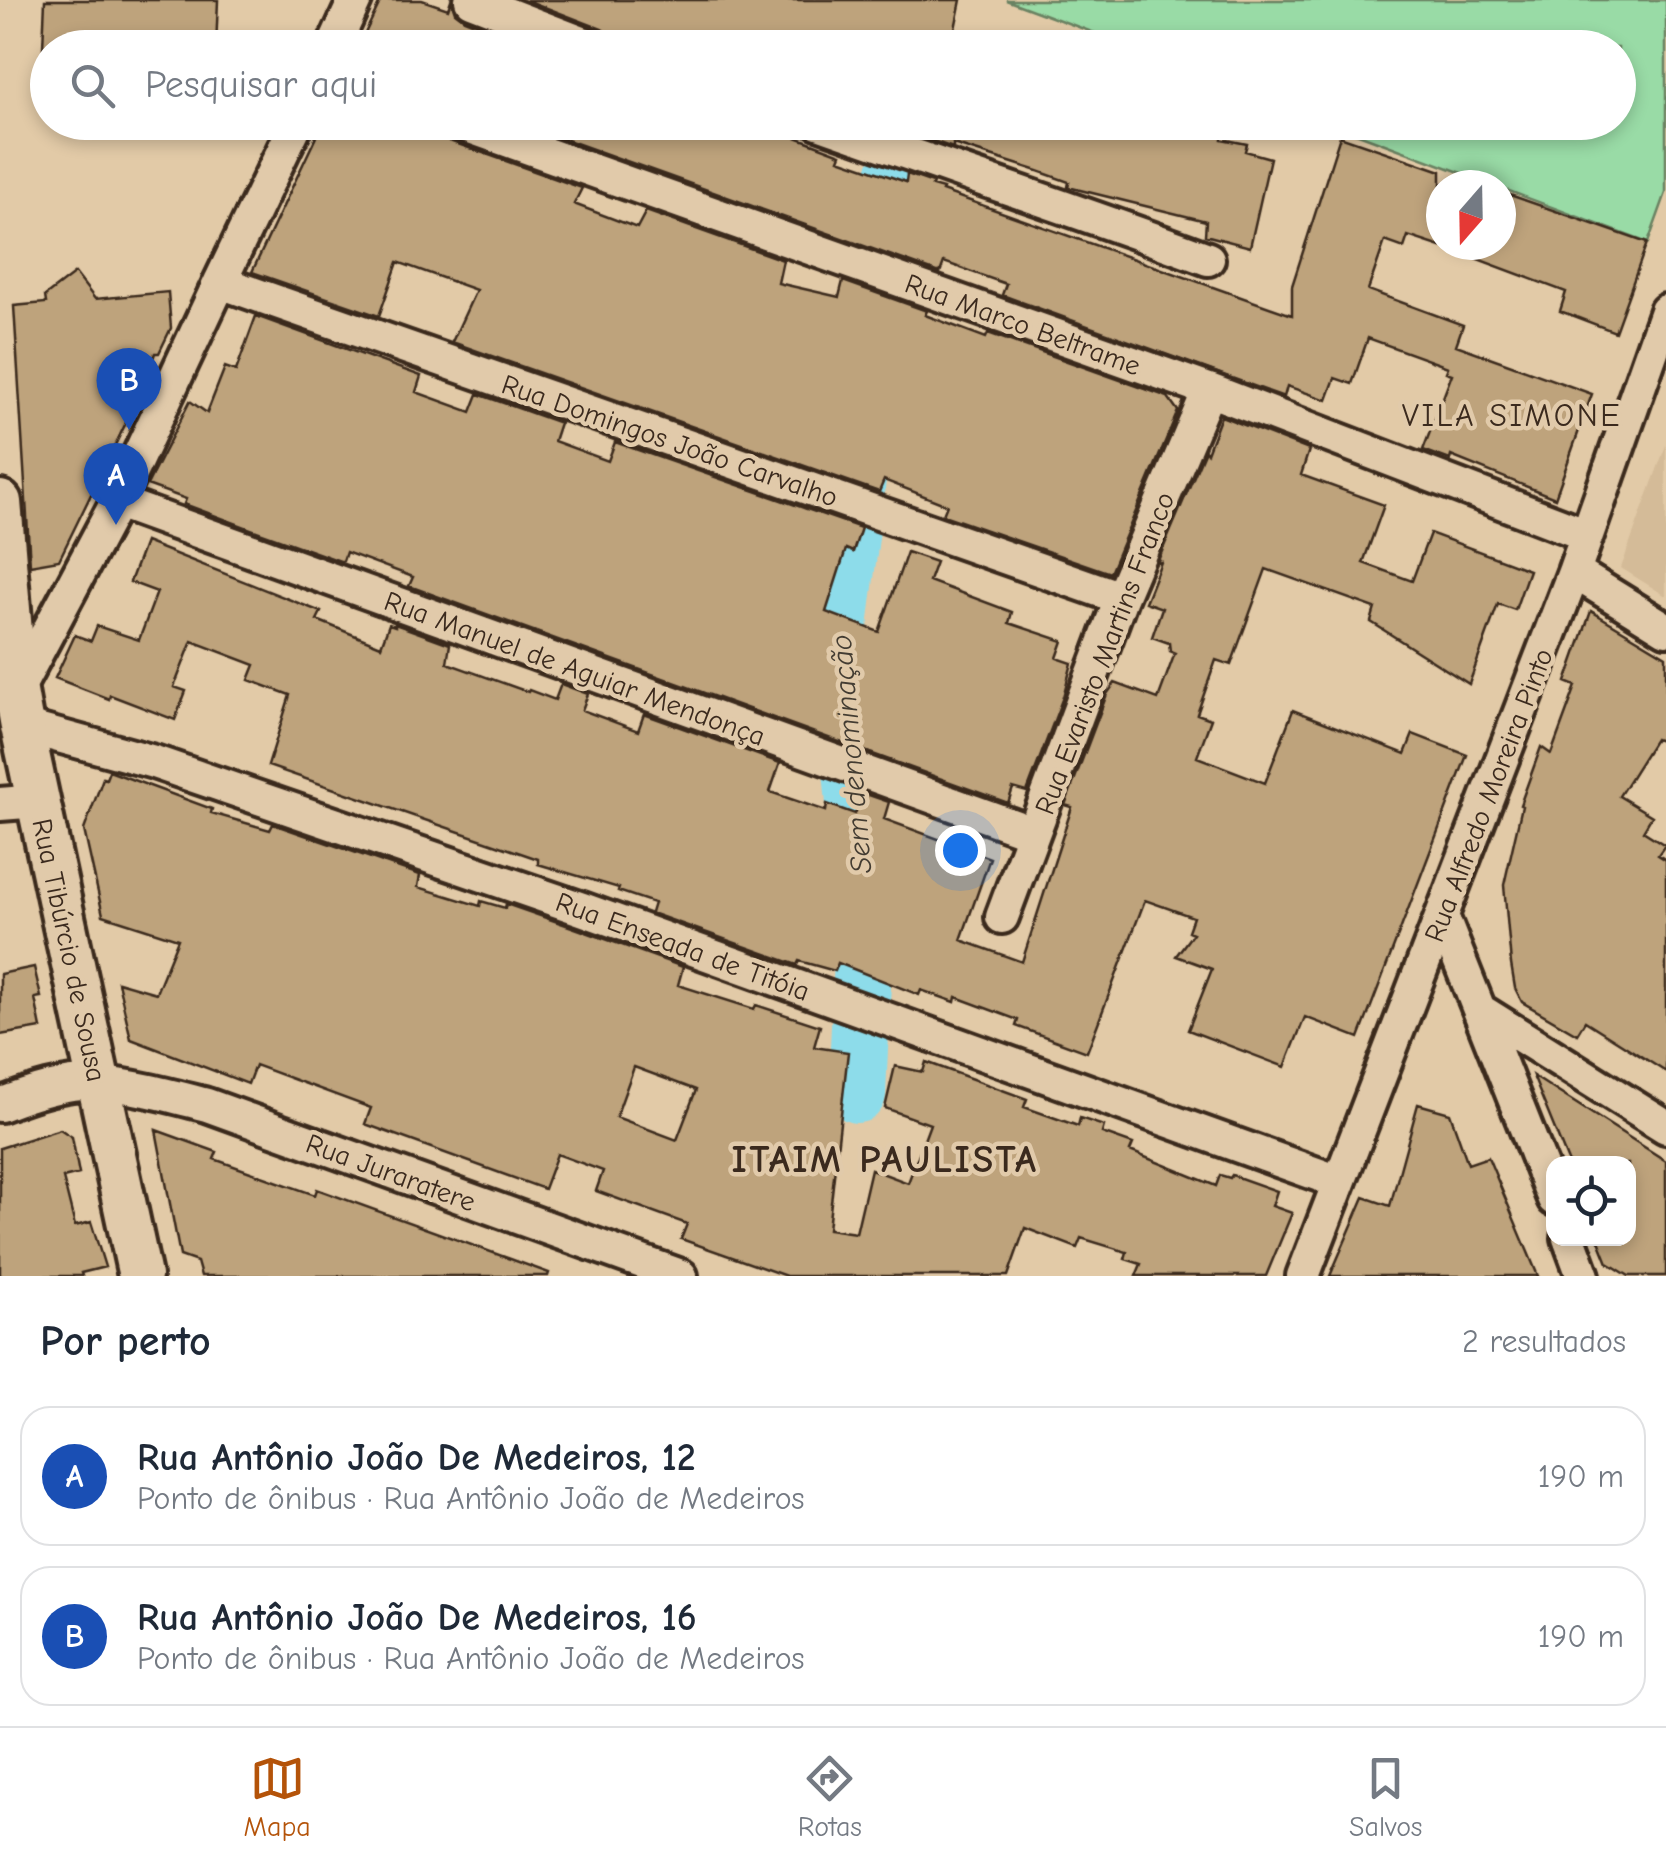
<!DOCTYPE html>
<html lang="pt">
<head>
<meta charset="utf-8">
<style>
	body { margin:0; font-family:"Comic Neue",sans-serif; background:#f2f2f3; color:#1f2937 }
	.controls { position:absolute; right:30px; bottom:30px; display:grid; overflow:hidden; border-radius:20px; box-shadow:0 5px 15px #0003 }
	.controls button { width:90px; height:90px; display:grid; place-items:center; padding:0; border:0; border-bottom:2px solid #e0e1e3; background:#fff; color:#1f2937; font:50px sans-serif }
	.compass { position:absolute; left:1426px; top:170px; width:90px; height:90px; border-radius:50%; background:#fff; box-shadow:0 5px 15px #0003; rotate:200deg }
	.you { position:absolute; left:960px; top:850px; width:35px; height:35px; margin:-25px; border:8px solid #fff; border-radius:50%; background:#1a73e8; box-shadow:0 0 0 15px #1a73e833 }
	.badge { display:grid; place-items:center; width:65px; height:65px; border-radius:50%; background:#b45309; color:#fff; font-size:32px; font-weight:700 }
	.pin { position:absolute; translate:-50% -82px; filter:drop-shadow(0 2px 5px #0008) }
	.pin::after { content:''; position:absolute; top:52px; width:35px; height:30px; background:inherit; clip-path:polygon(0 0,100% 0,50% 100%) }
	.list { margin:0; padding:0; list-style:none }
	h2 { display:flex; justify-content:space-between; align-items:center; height:130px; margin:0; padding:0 40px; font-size:42px }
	h2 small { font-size:32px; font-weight:400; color:#747a83 }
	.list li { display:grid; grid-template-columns:65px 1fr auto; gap:30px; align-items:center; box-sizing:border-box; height:140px; margin:0 20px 20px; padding:0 20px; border:2px solid #e0e1e3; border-radius:30px }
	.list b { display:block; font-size:38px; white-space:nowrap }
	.list p { margin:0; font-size:32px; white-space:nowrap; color:#747a83 }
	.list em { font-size:32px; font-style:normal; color:#747a83 }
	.icon { flex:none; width:55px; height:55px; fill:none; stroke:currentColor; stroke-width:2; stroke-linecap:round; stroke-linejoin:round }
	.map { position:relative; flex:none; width:1666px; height:1276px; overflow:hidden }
	.search { position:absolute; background:#fff; box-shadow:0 5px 15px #0003; left:30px; right:30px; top:30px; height:110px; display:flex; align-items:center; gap:25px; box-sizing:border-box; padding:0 35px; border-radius:55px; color:#747a83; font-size:38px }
	.sheet { height:450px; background:#fff }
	nav { display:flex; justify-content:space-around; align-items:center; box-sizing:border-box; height:140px; border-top:2px solid #e0e1e3; background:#fff; font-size:28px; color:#747a83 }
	nav a { display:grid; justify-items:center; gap:5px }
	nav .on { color:#b45309 }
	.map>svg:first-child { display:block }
	.built { fill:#d4bb98 }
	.green { fill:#99dba6; stroke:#6a8262; stroke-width:2.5 }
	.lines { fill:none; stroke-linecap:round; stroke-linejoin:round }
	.river { stroke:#8ddcea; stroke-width:58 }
	.building { fill:#bea37c; stroke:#3b2a1e; stroke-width:2.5; fill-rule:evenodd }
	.minor-casing { stroke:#3b2a1e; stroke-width:40 }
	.major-casing { stroke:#3b2a1e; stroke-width:50 }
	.minor { stroke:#e1caaa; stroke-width:32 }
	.major { stroke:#e1caaa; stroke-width:42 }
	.labels { text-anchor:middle; stroke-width:9; stroke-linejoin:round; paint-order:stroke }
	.street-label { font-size:28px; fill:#3b2a1e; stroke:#e1caaa }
	.water-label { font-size:30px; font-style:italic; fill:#433c32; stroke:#e1caaa }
	.quarter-label { font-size:32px; letter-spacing:2.5px; fill:#3b2a1e; stroke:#e1caaa }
	.district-label { font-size:38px; font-weight:bold; letter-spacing:2.5px; fill:#3b2a1e; stroke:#e1caaa }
</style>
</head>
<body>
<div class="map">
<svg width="1666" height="1276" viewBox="0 0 1666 1276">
	<rect width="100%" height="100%" fill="#e2caa7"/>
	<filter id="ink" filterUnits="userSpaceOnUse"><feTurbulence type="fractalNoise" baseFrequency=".01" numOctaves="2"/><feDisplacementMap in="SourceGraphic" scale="20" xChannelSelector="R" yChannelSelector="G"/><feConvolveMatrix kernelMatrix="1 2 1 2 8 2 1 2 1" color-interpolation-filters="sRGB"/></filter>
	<g filter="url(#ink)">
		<path class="built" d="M 1666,445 L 1666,596 L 1621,568 Z"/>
		<path class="green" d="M 1006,0 L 1666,0 L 1666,193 L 1648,243 L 1501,188 L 1501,185 L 1494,185 L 1329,123 L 1618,122 L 1618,48 L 1132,47 Z"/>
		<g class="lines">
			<path class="river" d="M 901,124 L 901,122
				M 857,1094 L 865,914 L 839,626 L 894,177"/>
		</g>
		<path class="building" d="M 45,0 L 218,0 L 216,48 L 43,48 Z
			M 381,0 L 422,0 L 448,9 L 451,0 L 455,12 L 464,19 L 538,48 L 358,48 Z
			M 526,0 L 961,0 L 951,48 L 676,48 L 653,38 L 651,48 L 615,48 L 611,36 L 602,29 Z
			M 323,122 L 436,122 L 440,134 L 449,141 L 582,188 L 574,204 L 637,228 L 646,211 L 783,260 L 778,283 L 839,297 L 843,281 L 927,311 L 925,315 L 986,338 L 988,333 L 1168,397 L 1178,411 L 1110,573 L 943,515 L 947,505 L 884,480 L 879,492 L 452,342 L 476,290 L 398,262 L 379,316 L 252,272 Z
			M 517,122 L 756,122 L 841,154 L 839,159 L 906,182 L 907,174 L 933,183 L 932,186 L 943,189 L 942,191 L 1292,315 L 1292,286 L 1340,136 L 1441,171 L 1441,247 L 1408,236 L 1404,248 L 1385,241 L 1368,290 L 1463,325 L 1456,345 L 1592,394 L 1555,498 L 1451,456 L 1450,460 L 1423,450 L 1452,374 L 1446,372 L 1448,367 L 1368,338 L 1352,384 L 1335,378 L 1327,400 L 1287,386 L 1284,397 L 1002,295 L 1006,284 L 944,262 L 940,273 Z
			M 904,122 L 1226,122 L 1222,139 L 1247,144 L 1245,151 L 1270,158 L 1250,247 L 1205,235 L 1206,221 L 1068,187 L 1069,182 L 1038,171 L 953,144 L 953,148 L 913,134 L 914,132 L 903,128 Z
			M 1510,195 L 1647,243 L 1615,332 L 1560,311 L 1566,292 L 1448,248 L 1448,245 L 1501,245 L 1501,221 Z
			M 75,273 L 95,299 L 168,292 L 171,328 L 159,353 L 155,353 L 141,392 L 59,560 L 30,565 L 14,306 L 46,303 L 45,296 Z
			M 256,316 L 421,376 L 416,392 L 471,412 L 478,394 L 560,423 L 554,441 L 608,461 L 615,442 L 861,528 L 853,552 L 846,549 L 826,612 L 879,632 L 907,552 L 936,562 L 929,581 L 1012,612 L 1009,623 L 1063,641 L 1057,658 L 1072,663 L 1063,697 L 1027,792 L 1013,788 L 1008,803 L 409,586 L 413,577 L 346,552 L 343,561 L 340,561 L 248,528 L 184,504 L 186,499 L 147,485 L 190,401 L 207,413 L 225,367 L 236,371 Z
			M 1221,416 L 1309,450 L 1301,475 L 1384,505 L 1363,563 L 1412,581 L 1430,533 L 1529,570 L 1515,610 L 1498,604 L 1469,684 L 1371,622 L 1375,608 L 1266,569 L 1231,665 L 1216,660 L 1197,714 L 1211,719 L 1197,757 L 1265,783 L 1293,710 L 1405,754 L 1413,734 L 1467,755 L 1359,1038 L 1305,1017 L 1285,1067 L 1188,1030 L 1212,969 L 1176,956 L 1193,933 L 1188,931 L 1193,917 L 1145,900 L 1087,1052 L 1016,1026 L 1018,1020 L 956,997 L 955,1002 L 921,990 L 919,995 L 838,963 L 835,971 L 799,961 L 797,965 L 651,913 L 654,903 L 618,891 L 619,888 L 538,864 L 538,859 L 268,766 L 290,695 L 249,680 L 255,665 L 192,641 L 174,687 L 186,691 L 175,720 L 110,695 L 109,699 L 55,678 L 75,635 L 91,641 L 97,626 L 139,640 L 157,592 L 130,582 L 145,542 L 321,612 L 317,620 L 381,646 L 389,624 L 395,626 L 395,624 L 450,644 L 447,663 L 528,692 L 529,690 L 555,700 L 561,684 L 588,694 L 582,710 L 638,731 L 644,714 L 780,763 L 770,792 L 826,811 L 827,804 L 855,814 L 863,793 L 889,802 L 884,819 L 990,858 L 961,940 L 1022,962 L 1072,807 L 1065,805 L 1107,694 L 1115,683 L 1158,699 L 1175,653 L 1170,651 L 1169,643 L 1152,637 L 1162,608 L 1145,602 L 1161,562 L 1157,563 L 1205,450 L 1207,453 Z
			M 1591,611 L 1666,656 L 1666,743 L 1655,739 L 1619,796 L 1652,816 L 1643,831 L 1665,845 L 1658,855 L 1666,860 L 1666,1072 L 1585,1021 L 1577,1034 L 1522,1002 L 1515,988 L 1511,964 L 1504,885 L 1522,806 L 1520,805 L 1541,747 L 1551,754 L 1576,686 L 1566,682 Z
			M 109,771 L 212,809 L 211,813 L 270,830 L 273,824 L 420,875 L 418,887 L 480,906 L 481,901 L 505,908 L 506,904 L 575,928 L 683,967 L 678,985 L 754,1009 L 756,1005 L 820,1026 L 814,1047 L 848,1052 L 828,1229 L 856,1233 L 871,1169 L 908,1183 L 930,1124 L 885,1108 L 895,1066 L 923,1072 L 926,1062 L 1027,1099 L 1024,1107 L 1078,1126 L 1080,1118 L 1104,1126 L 1102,1133 L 1133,1144 L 1130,1151 L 1216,1186 L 1220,1175 L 1230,1178 L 1232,1175 L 1277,1191 L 1272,1206 L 1292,1213 L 1266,1276 L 1136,1276 L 1141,1264 L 1125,1259 L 1127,1252 L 1081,1238 L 1077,1248 L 1025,1228 L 1008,1276 L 786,1276 L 681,1239 L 687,1224 L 596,1191 L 603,1171 L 557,1154 L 544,1189 L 365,1124 L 371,1108 L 255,1065 L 248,1084 L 131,1039 L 118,982 L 156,993 L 178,939 L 103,915 L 84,830 L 103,778 L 106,779 ZM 634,1067 L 696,1090 L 677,1140 L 616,1117 Z
			M 34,967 L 41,997 L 35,998 L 41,1028 L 0,1035 L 0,974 Z
			M 1533,1076 L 1666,1161 L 1666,1276 L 1629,1276 L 1608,1263 L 1598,1238 L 1628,1238 L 1628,1164 L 1569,1164 Z
			M 1418,1104 L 1450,1113 L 1468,1164 L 1488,1157 L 1538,1276 L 1330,1276 L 1364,1197 L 1390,1206 Z
			M 60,1129 L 72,1137 L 79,1174 L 63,1178 L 75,1226 L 91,1222 L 105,1267 L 81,1273 L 82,1276 L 0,1276 L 0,1148 Z
			M 156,1130 L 217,1152 L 214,1159 L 315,1195 L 317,1189 L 549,1273 L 548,1276 L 201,1276 L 197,1262 L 180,1256 Z"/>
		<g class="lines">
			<defs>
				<path id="minor" d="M 471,0 L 595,48
					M 333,48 L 355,0
					M 456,122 L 1209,390 L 1587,535
					M 818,122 C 948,168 1079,211 1208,259
					M 220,282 L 1121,598
					M 117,502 L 1033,833
					M 1574,572 L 1666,629
					M 16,692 L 117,502 L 220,282 L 297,122
					M 22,726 L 154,762 L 582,909 L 1339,1182
					M 0,804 L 39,801
					M 1442,916 L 1554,1199
					M 1002,917 L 1121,598 L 1209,390
					M 1481,1011 L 1666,1127
					M 0,1105 C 31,1093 66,1081 99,1083 C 135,1086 172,1096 207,1105 L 681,1276
					M 1569,1238 L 1583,1276
					M 1303,1276 L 1574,572 L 1666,311"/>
				<path id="major" d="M 0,502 L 16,692 L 22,726 L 140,1276"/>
			</defs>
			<use href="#minor" class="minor-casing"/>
			<use href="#major" class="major-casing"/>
			<use href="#minor" class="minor"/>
			<use href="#major" class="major"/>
		</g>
	</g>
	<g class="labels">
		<g class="street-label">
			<text transform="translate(1023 324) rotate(20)" y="10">Rua Marco Beltrame</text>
			<text transform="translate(670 440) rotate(19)" y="10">Rua Domingos João Carvalho</text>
			<text transform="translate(1104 653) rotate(-69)" y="10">Rua Evaristo Martins Franco</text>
			<text transform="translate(575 668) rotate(20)" y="10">Rua Manuel de Aguiar Mendonça</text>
			<text transform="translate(1488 795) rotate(-69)" y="10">Rua Alfredo Moreira Pinto</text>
			<text transform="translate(683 946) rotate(20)" y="10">Rua Enseada de Titóia</text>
			<text transform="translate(70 950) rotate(78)" y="10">Rua Tibúrcio de Sousa</text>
			<text transform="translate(391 1172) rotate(20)" y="10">Rua Juraratere</text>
		</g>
		<g class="water-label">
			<text transform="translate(851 754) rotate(-95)" y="10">Sem denominação</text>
		</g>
		<g class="quarter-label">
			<text x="1512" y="426">VILA SIMONE</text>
		</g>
		<g class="district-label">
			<text x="885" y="1172">ITAIM PAULISTA</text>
		</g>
	</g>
</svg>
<div class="controls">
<button><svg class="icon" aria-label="locate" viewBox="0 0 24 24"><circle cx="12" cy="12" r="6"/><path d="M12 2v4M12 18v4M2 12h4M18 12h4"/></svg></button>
</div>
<svg class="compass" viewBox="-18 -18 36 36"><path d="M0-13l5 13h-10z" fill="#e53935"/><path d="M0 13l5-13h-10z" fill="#747a83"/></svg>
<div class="you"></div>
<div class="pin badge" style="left:116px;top:525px;background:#1a4fb4">A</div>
<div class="pin badge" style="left:129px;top:430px;background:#1a4fb4">B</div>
<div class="search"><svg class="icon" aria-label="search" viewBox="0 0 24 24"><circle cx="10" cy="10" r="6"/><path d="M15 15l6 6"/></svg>Pesquisar aqui</div>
</div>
<section class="sheet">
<h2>Por perto<small>2 resultados</small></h2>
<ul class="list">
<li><span class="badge" style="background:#1a4fb4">A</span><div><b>Rua Antônio João De Medeiros, 12</b><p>Ponto de ônibus · Rua Antônio João de Medeiros</p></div><em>190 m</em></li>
<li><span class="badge" style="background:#1a4fb4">B</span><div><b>Rua Antônio João De Medeiros, 16</b><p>Ponto de ônibus · Rua Antônio João de Medeiros</p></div><em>190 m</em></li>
</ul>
</section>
<nav>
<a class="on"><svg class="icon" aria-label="map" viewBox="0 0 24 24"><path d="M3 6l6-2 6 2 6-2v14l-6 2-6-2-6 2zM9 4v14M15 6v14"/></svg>Mapa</a>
<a><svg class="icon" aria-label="directions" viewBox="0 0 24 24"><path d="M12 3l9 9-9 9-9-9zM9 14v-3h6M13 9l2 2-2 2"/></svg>Rotas</a>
<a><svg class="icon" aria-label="saved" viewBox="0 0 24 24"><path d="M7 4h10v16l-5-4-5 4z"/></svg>Salvos</a>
</nav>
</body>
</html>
